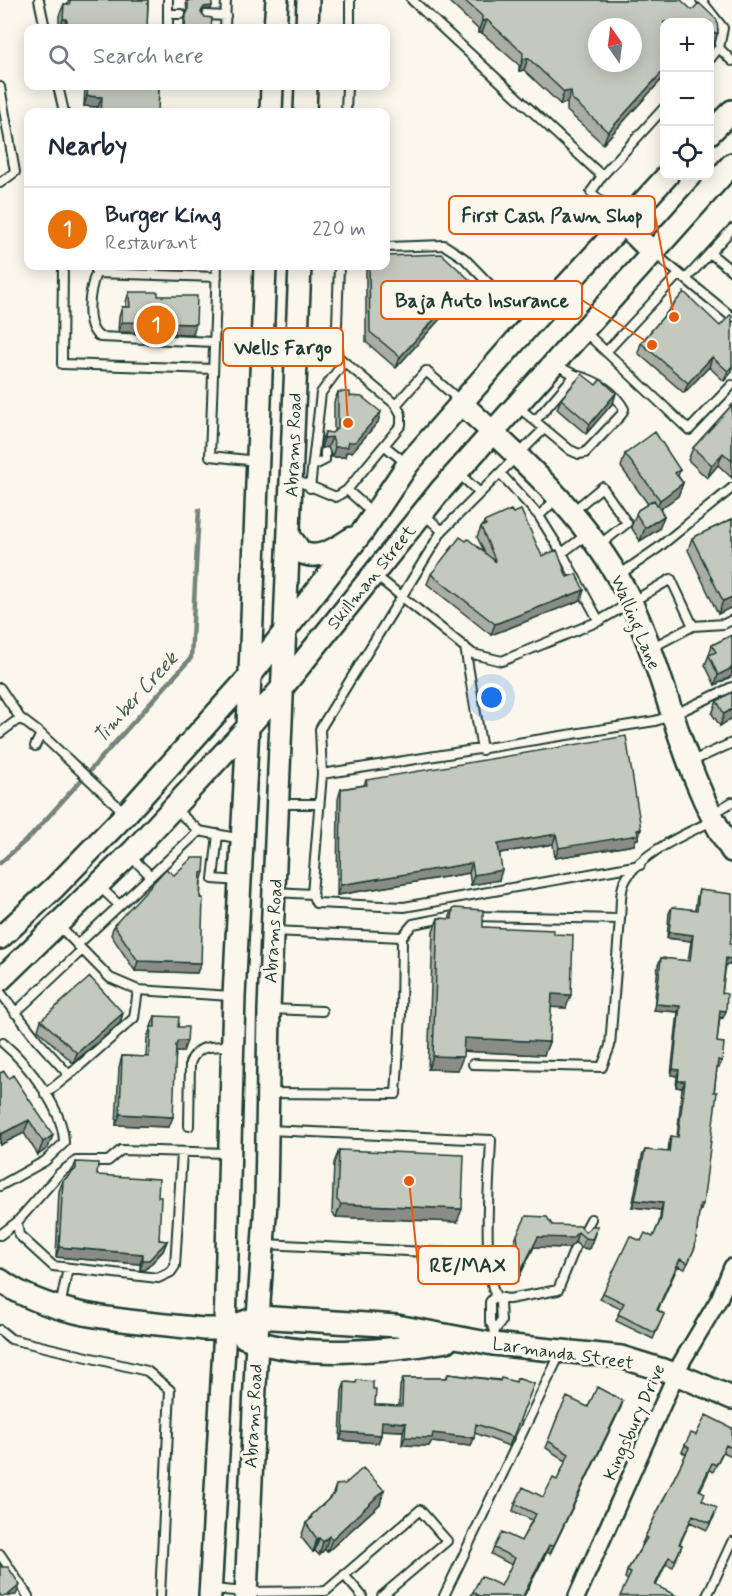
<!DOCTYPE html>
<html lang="en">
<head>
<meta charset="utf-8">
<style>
	body { margin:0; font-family:Mynerve,sans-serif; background:#f2f2f3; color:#1f2937 }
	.controls { position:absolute; right:18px; top:18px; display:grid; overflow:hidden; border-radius:12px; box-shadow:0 3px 15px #0003 }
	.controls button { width:54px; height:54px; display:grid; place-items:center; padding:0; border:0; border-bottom:2px solid #e0e1e3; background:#fff; color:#1f2937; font:30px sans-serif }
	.compass { position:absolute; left:588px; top:18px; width:54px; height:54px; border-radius:50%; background:#fff; box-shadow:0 3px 15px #0003; rotate:346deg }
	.you { position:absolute; left:492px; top:698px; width:21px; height:21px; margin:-15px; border:4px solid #fff; border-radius:50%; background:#1a73e8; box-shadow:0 0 0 9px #1a73e833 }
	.badge { display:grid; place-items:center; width:39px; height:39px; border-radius:50%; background:#0b8043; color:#fff; font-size:20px; font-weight:700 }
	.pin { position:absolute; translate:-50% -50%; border:3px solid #fff; box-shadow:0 2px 6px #0006 }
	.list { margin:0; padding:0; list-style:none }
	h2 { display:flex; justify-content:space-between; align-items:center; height:78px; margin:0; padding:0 24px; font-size:26px }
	h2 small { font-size:20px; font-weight:400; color:#747a83 }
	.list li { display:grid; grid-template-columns:39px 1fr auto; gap:18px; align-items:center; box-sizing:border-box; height:84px; padding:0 24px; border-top:2px solid #e0e1e3 }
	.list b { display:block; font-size:22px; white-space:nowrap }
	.list p { margin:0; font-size:20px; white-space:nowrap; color:#747a83 }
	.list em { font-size:20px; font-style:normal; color:#747a83 }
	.icon { flex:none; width:33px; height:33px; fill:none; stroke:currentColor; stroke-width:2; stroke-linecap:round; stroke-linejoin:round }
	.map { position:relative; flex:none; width:732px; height:1596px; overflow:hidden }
	.search { position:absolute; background:#fff; box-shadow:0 3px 15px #0003; left:24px; top:24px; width:366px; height:66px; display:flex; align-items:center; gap:15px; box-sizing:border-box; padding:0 21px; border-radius:12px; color:#747a83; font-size:22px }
	.panel { position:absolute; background:#fff; box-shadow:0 3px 15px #0003; left:24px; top:108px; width:366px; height:162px; border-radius:12px }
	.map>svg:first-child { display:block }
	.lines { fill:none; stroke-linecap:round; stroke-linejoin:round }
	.stream { stroke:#74847b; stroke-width:4.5 }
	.lane-casing { stroke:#1f3d34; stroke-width:12 }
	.street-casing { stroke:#1f3d34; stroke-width:20 }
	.secondary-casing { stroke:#1f3d34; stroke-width:26 }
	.lane { stroke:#fbf7ec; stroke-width:8 }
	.street { stroke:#fbf7ec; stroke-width:15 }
	.secondary { stroke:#fbf7ec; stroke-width:21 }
	.wall { fill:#a9ada3; stroke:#1f3d34; stroke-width:1.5 }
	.shaded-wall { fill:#898d85; stroke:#1f3d34; stroke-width:1.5 }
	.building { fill:#c4c9be; stroke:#1f3d34; stroke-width:1.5; fill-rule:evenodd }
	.labels { text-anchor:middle; stroke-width:6; stroke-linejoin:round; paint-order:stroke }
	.street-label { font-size:18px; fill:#1f3d34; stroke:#fbf7ec }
	.water-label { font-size:20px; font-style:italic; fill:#425b52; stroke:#fbf7ec }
	.leader { fill:none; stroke:#e8590c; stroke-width:2 }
	.callout-dot { fill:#e8590c; stroke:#fbf7ec; stroke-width:2 }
	.callout { fill:#fbf7ec; stroke:#e8590c; stroke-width:2 }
	.callout-label { font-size:20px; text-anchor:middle; font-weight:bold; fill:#1f3d34 }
</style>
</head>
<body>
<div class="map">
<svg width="732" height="1596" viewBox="0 0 732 1596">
	<rect width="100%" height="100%" fill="#fbf7ec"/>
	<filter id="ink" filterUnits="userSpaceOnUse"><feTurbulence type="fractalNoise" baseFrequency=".0167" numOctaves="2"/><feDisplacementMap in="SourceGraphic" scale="12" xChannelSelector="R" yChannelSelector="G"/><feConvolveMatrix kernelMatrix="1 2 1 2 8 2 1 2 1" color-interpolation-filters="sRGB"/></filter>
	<g filter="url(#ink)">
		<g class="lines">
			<path class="stream" d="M 0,863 L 31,836 L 191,658 L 199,510"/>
			<defs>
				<path id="lane" d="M 39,0 L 45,28
					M 412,0 L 602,176
					M 701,0 L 723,28 L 719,48
					M 168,14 L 181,14
					M 206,15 L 226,16
					M 168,28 L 168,0
					M 225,28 L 226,0
					M 350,28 L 350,0
					M 710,59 L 719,48 L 732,61
					M 58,86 L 64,112
					M 0,87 L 15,172 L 0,183
					M 346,112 L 347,86
					M 621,221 L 591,192 L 602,176 L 664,108
					M 386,247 L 444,245 L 464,258 L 498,293
					M 654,253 L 732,317
					M 710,253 L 732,271
					M 63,266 L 62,364 L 213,369
					M 96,266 L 96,273 L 217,277
					M 217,266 L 210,456 L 257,461
					M 339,266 L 336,355 L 396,405 L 426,371 L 459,400
					M 96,273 C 90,289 83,326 100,337 L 214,342
					M 686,279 L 732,229
					M 584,331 L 689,430 L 732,385
					M 606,352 L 679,274
					M 517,406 L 570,450 L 579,454 L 585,453 L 621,415 L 624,409 C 613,389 595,380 575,375
					M 535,421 L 575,375 L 556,365
					M 385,446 L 406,463
					M 313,466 L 325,460 L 325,452
					M 458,473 L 480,493
					M 500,473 L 539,516 L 557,498
					M 293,479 L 336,497 L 347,490 L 401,425 L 401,414 L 396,405
					M 310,488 L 321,393 L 344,362
					M 347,490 L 373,513
					M 572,512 L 602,487 L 627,523 L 598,546
					M 424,514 L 442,531 L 544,429
					M 539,516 L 562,553 L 586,535
					M 442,531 L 320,729 L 322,774 L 655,721 L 673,715 L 732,687
					M 562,553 L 599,621
					M 375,575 L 473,654 L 502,661 L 599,621 L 671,579 L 693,626 L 651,648
					M 619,575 L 658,548 L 732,488
					M 693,626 L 724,624 L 732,620
					M 465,647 L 482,750
					M 0,688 L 20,718 L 41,734 L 125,813
					M 0,733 L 20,718
					M 35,746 L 41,734
					M 690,762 L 732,743
					M 322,774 L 312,894 L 316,903 L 404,907 L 640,865
					M 280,804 L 319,804
					M 714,813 L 732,802
					M 199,831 L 242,839
					M 218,834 L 213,879 L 239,881
					M 130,856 L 151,876
					M 99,886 L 119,905
					M 275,892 L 312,894
					M 474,916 L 620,919 C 621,909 620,896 623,886 C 633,856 685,834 712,821
					M 59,926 L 110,978 L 138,990
					M 274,931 L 402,937
					M 77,945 L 199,831 L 175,809
					M 0,992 L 38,1041 L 69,1075 L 134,1018 L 138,990 L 231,996
					M 269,1009 L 322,1011
					M 15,1013 L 82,950
					M 473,1064 L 602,1067 L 610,1046 L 620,919
					M 269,1093 L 396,1094 L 401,1014 L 402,937 L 413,924 L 459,915
					M 45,1094 L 69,1075
					M 189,1126 L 190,1063 C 198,1043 213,1047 232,1046
					M 268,1130 L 491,1140 C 490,1171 480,1283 500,1302 L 501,1322 L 495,1330 L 493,1343
					M 182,1152 L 175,1266 L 171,1272 L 158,1278 L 53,1266 L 19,1235 L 17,1222 L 60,1173 L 76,1161 L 108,1161 L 121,1150 L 228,1153
					M 0,1186 L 45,1161 L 64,1143 C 64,1110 28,1064 3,1043
					M 0,1235 L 17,1222
					M 582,1236 L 591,1219
					M 264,1244 L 488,1255
					M 494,1297 L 490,1302 L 490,1322 L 495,1330
					M 496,1297 L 509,1299 L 558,1290 L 575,1248
					M 60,1307 L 68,1268
					M 0,1330 L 11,1339 L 147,1371 L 170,1390 L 160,1596
					M 0,1554 L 28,1596
					M 344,1575 L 362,1596
					M 212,1589 L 246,1592 L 326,1591 L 420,1510 L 447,1541 L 382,1596
					M 444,1596 L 561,1352
					M 707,1596 L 732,1542"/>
				<path id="street" d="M 577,1596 L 681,1363 L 719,1299 L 732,1267"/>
				<path id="secondary" d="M 275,28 L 277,0
					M 307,28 L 308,0
					M 271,112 L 272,86
					M 305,112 L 306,86
					M 710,133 L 732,111
					M 623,223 L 652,252
					M 460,402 C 524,461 593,522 631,602 C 669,683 682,775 732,851
					M 290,537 L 301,552 C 318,562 338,547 352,538
					M 0,938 L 54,888 L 126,814 L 250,676 L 363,531 L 408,464 L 528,327 L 667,176
					M 0,980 L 134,850 L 248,727 L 282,688 L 441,490 L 732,164
					M 0,1280 C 53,1320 140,1321 204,1329 L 225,1329 L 258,1317 L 397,1326 L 493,1344 L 621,1357 L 676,1374 L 732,1398
					M 244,1337 C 296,1360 392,1351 447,1341
					M 210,1596 L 225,1329 L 234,996 L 248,727 L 265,266
					M 246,1596 L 258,1317 L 266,1202 L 269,1009 L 300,266"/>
			</defs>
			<use href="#lane" class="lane-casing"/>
			<use href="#street" class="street-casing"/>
			<use href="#secondary" class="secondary-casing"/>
			<use href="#lane" class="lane"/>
			<use href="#street" class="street"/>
			<use href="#secondary" class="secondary"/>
		</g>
		<path class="wall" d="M 69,0 L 148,0 L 147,28 L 59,28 L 59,16 L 64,4 L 67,4 Z
			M 186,0 L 212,0 L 211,9 L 203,10 L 202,12 L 211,28 L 184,28 L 184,19 L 187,13 Z
			M 447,0 L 681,0 L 713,45 L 664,22 L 664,77 L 603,144 L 567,111 L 567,103 L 560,104 L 524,70 L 519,71 L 519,65 L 482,33 L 478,33 L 478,29 Z
			M 85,86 L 159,86 L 158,112 L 98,112 L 98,107 L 84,106 Z
			M 366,266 L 386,266 L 470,280 L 466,290 L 396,368 L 366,342 Z
			M 129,292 L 193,334 L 118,332 L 119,317 L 122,307 L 126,307 L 126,302 Z
			M 684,292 L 732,372 L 724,381 L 709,367 L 684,393 L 638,353 L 641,343 Z
			M 596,385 L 616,393 L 613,403 L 586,434 L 557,409 L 561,399 Z
			M 338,392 L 350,396 L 378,422 L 352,452 L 346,452 L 345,457 L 332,457 L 328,447 L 321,448 L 321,442 L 325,432 L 332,433 L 334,431 L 334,402 Z
			M 732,405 L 732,478 L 718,465 L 707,478 L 688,460 L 693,448 Z
			M 625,454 L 680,470 L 678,476 L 683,483 L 678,496 L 660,509 L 664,516 L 659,529 L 640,541 L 631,527 L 638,510 L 648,504 L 621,467 Z
			M 513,513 L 542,556 L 567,577 L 581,600 L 491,635 L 427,584 L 431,574 L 466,541 L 484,551 L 477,537 L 481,527 L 483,526 L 484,522 Z
			M 732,519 L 732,607 L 718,614 L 688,550 L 692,538 Z
			M 732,635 L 732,676 L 715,685 L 705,665 L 709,655 L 712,645 Z
			M 717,701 L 732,718 L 720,726 L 712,714 Z
			M 366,780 L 641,829 L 638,839 L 636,839 L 634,845 L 555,858 L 553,844 L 500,853 L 499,880 L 471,885 L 469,873 L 337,895 L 338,799 L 341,789 L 364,785 Z
			M 204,872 L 201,882 L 197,973 L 135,971 L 111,935 L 114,925 L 174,875 Z
			M 699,890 L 730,944 L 730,965 L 726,965 L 722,993 L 723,1018 L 720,1017 L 717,1042 L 722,1061 L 719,1067 L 717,1067 L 701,1210 L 699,1210 L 695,1247 L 685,1269 L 678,1266 L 658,1310 L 664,1314 L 653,1339 L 616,1321 L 621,1309 L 600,1299 L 603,1293 L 641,1241 L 653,1237 L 659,1223 L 661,1210 L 632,1207 L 642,1156 L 645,1150 L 668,1152 L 669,1143 L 671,1136 L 677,1137 L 682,1088 L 676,1087 L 677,1076 L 671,1075 L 678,1012 L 654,1010 L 658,965 L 661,958 L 688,961 L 691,941 L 667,938 L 669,913 L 672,907 L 695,910 L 697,896 Z
			M 453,909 L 483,927 L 554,934 L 566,1008 L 551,1007 L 549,1042 L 544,1055 L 463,1051 L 458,1070 L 428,1069 L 433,931 L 438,918 L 449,919 Z
			M 123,1013 L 120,1023 L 73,1063 L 38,1030 L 41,1020 Z
			M 155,1016 L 178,1027 L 183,1052 L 176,1052 L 169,1127 L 116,1125 L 119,1067 L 122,1056 L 146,1057 L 147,1038 Z
			M 0,1073 L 9,1078 L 53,1135 L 48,1148 L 38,1155 L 24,1133 L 0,1145 Z
			M 339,1150 L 457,1222 L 336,1217 L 332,1213 L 334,1163 Z
			M 76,1162 L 97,1175 L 158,1197 L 159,1240 L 167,1241 L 163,1251 L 145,1270 L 140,1270 L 140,1264 L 56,1257 L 59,1191 L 63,1181 L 72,1172 Z
			M 552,1225 L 585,1232 L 594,1236 L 589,1249 L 581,1248 L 575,1242 L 569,1248 L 534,1247 L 517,1281 L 513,1245 L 517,1235 Z
			M 448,1374 L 534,1384 L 509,1446 L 475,1433 L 471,1446 L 431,1442 L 429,1446 L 402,1445 L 403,1431 L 381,1430 L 381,1435 L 378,1443 L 340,1440 L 342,1391 L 345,1382 L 356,1383 L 357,1380 L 373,1389 L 375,1405 L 399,1406 L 400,1386 L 403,1378 L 446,1378 Z
			M 588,1407 L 621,1407 L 550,1554 L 547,1552 L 524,1596 L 471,1596 L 473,1592 L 501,1586 L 512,1565 L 491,1554 L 494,1548 L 521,1541 L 532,1520 L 513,1511 L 515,1504 L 543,1497 L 557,1480 L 566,1461 L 546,1448 L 559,1413 Z
			M 732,1428 L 732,1456 L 723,1452 L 713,1472 L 710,1470 L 700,1491 L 702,1500 L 715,1515 L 707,1530 L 690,1522 L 680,1544 L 682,1545 L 673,1567 L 666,1564 L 656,1586 L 628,1580 L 625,1578 L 627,1571 L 643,1544 L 642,1543 L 645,1537 L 686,1454 L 682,1452 L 685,1445 L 696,1435 Z
			M 336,1485 L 384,1490 L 380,1504 L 327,1552 L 325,1549 L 319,1555 L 315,1551 L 313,1552 L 301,1537 L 306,1523 L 309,1521 L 311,1516 L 332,1496 Z"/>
		<path class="shaded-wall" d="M 212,6 L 211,9 L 203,10 L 200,15 L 204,7 Z
			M 63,19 L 67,19 L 64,28 L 60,28 Z
			M 487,20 L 482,33 L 478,33 L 482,21 Z
			M 710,33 L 718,33 L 713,45 L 710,45 Z
			M 528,58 L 524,70 L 519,71 L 523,59 Z
			M 664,70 L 664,77 L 603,144 L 608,132 Z
			M 571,91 L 567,103 L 560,104 L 564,92 Z
			M 87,96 L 102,97 L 98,107 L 84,106 Z
			M 470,280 L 466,290 L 396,368 L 400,357 Z
			M 122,322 L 196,324 L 193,334 L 118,332 Z
			M 712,357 L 709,367 L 684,393 L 688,383 Z
			M 732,366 L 732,372 L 724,381 L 728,371 Z
			M 616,393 L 613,403 L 586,434 L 590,424 Z
			M 381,412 L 378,422 L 352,452 L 346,452 L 345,457 L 332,457 L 335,447 L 348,442 Z
			M 332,437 L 328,447 L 321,448 L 324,438 Z
			M 723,453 L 718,465 L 707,478 L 712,465 Z
			M 683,483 L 678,496 L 655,513 L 660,500 Z
			M 664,516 L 659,529 L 640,541 L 645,528 Z
			M 584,590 L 581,600 L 491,635 L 495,624 Z
			M 732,597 L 732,607 L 718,614 L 723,601 Z
			M 732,668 L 732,676 L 715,685 L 718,675 Z
			M 732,709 L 732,718 L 720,726 L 724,714 Z
			M 641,829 L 638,839 L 636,839 L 634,845 L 555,858 L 559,848 Z
			M 556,834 L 553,844 L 494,854 L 498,844 Z
			M 472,863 L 469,873 L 337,895 L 340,885 Z
			M 502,870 L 499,880 L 471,885 L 474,875 Z
			M 669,932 L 693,935 L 691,941 L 667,938 Z
			M 726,958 L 732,959 L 730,965 L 724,965 Z
			M 138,961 L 201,963 L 197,973 L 135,971 Z
			M 552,994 L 571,995 L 566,1008 L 547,1007 Z
			M 656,1004 L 680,1006 L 678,1012 L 654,1010 Z
			M 720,1010 L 726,1011 L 723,1018 L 718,1017 Z
			M 123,1013 L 120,1023 L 73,1063 L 77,1053 Z
			M 464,1038 L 549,1042 L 544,1055 L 459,1051 Z
			M 178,1041 L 187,1041 L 183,1052 L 175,1052 L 176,1045 Z
			M 433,1056 L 463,1057 L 458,1070 L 428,1069 Z
			M 718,1060 L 722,1061 L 719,1067 L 715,1067 Z
			M 673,1069 L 679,1070 L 677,1076 L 671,1075 Z
			M 678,1081 L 685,1081 L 682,1088 L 676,1087 Z
			M 120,1114 L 173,1117 L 169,1127 L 116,1125 Z
			M 29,1120 L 24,1133 L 0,1145 L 1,1134 Z
			M 53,1135 L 48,1148 L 38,1155 L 43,1142 Z
			M 635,1200 L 663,1203 L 661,1210 L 632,1207 Z
			M 341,1204 L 462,1209 L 457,1222 L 336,1217 Z
			M 700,1204 L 703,1204 L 701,1210 L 697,1210 Z
			M 598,1226 L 589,1249 L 581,1248 L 585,1238 Z
			M 578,1232 L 575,1242 L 569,1248 L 534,1247 L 517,1281 L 521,1271 L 538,1237 Z
			M 167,1241 L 163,1251 L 145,1270 L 140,1270 L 143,1260 Z
			M 59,1247 L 143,1254 L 140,1264 L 56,1257 Z
			M 623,1401 L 621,1407 L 550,1554 L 553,1547 Z
			M 382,1421 L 406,1423 L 403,1431 L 379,1430 Z
			M 343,1432 L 381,1435 L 378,1443 L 340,1440 Z
			M 433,1433 L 474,1438 L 471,1446 L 431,1442 L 429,1446 L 402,1445 L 405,1437 Z
			M 384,1490 L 380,1504 L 327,1552 L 332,1539 Z
			M 329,1536 L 325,1549 L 319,1555 L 323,1542 Z
			M 319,1538 L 315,1551 L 313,1552 L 317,1539 Z
			M 549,1545 L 547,1552 L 524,1596 L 523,1596 Z
			M 20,1585 L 16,1595 L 7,1596 L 8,1595 Z"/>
		<path class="building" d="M 70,0 L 148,0 L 147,28 L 67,27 L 67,19 L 63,19 L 64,4 L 70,4 Z
			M 188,0 L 212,0 L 212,6 L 204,7 L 201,12 L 205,17 L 212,18 L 211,28 L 185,28 L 186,15 L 188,11 Z
			M 464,0 L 681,0 L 692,10 L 699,3 L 717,20 L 718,33 L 710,33 L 710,22 L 664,22 L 664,70 L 608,132 L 572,99 L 571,91 L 564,92 L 528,58 L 523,59 L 523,53 L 487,20 L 482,21 L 482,16 ZM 597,27 L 633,27 L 633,63 L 597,63 Z
			M 88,86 L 159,86 L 158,112 L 101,112 L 102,97 L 87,96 Z
			M 442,254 L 470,280 L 400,357 L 370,332 L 369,266 L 386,266 L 386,256 Z
			M 129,292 L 158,292 L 158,296 L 197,296 L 196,324 L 122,322 L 122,307 L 130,307 Z
			M 684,292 L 720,326 L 730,315 L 732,316 L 732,366 L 728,371 L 712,357 L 688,383 L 641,343 Z
			M 582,374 L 596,385 L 600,380 L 603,381 L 616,393 L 590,424 L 561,399 Z
			M 338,392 L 350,392 L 350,396 L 362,397 L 381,412 L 355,442 L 348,442 L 348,447 L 335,447 L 332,437 L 324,438 L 325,432 L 332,433 L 338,428 Z
			M 732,405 L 732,461 L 723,453 L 712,465 L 693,448 Z
			M 655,432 L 680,470 L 675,473 L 683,483 L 660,500 L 625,454 Z
			M 654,500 L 664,516 L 645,528 L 636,514 L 638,510 Z
			M 511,510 L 513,513 L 521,510 L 542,556 L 557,550 L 567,577 L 576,574 L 584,590 L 495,624 L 431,574 L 460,537 L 466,541 L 468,539 L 496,562 L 481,527 L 486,525 L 484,522 Z
			M 732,519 L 732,597 L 723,601 L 692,538 Z
			M 732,635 L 732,668 L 718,675 L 709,655 L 716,652 L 712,645 Z
			M 732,692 L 732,709 L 724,714 L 717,701 Z
			M 626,736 L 641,829 L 637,830 L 638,835 L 559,848 L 556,834 L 498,844 L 502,870 L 474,875 L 472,863 L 340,885 L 341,789 L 367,785 L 366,780 Z
			M 192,858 L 205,858 L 204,872 L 201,873 L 200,898 L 203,898 L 201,963 L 138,961 L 114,925 L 166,869 L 174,875 Z
			M 699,890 L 732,894 L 732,931 L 730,944 L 732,944 L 732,959 L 726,958 L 722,993 L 727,994 L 726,1011 L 720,1010 L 717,1042 L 724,1043 L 722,1061 L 718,1060 L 714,1092 L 717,1092 L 703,1204 L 700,1204 L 695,1247 L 688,1263 L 680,1259 L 657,1310 L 664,1314 L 655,1333 L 618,1314 L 624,1303 L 603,1293 L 630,1236 L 641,1241 L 645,1233 L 653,1237 L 661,1219 L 663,1203 L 635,1200 L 645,1150 L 669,1152 L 671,1136 L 678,1137 L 685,1081 L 678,1081 L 679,1070 L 673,1069 L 680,1006 L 656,1004 L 661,958 L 690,961 L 693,935 L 669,932 L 672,907 L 697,910 Z
			M 455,908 L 483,910 L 483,927 L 554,930 L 554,934 L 573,935 L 571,995 L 552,994 L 549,1042 L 464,1038 L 463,1057 L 433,1056 L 438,918 L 452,919 L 453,909 Z
			M 90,977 L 123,1013 L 77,1053 L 41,1020 Z
			M 155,1016 L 179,1017 L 178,1027 L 188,1027 L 187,1041 L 178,1041 L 176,1045 L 173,1117 L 120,1114 L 122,1056 L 149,1057 L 151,1027 L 155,1027 Z
			M 4,1071 L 9,1078 L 13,1075 L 53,1135 L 43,1142 L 29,1120 L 1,1134 L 0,1133 L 0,1073 Z
			M 339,1150 L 464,1155 L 462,1209 L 341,1204 L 337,1200 Z
			M 76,1162 L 98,1163 L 97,1175 L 159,1179 L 158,1197 L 161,1197 L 159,1240 L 167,1241 L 149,1260 L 143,1260 L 143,1254 L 59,1247 L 63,1181 L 76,1169 Z
			M 526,1216 L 547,1217 L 552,1225 L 580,1226 L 585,1232 L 592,1226 L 598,1226 L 592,1239 L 585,1238 L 578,1232 L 572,1238 L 538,1237 L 521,1271 L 517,1235 Z
			M 448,1374 L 500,1381 L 501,1378 L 516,1382 L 517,1378 L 534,1384 L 513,1437 L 476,1424 L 474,1438 L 433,1433 L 432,1438 L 405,1437 L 406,1423 L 382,1421 L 381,1435 L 343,1432 L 345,1382 L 356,1383 L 357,1380 L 373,1382 L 373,1389 L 376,1389 L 375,1405 L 402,1406 L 403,1378 L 447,1378 Z
			M 597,1387 L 623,1401 L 553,1547 L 549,1545 L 523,1596 L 480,1596 L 473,1592 L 481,1576 L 501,1586 L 515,1558 L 494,1548 L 502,1532 L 521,1541 L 536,1514 L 515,1504 L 523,1487 L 543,1497 L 553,1478 L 557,1480 L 569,1454 L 548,1441 L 559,1413 L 567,1397 L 588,1407 Z
			M 706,1415 L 732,1428 L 732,1448 L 726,1445 L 716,1465 L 712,1463 L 699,1490 L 705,1493 L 702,1500 L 717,1508 L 710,1523 L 693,1515 L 679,1544 L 682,1545 L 675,1560 L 669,1557 L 655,1585 L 677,1596 L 620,1596 L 631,1573 L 627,1571 L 647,1538 L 645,1537 L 689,1448 L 685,1445 L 691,1433 L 696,1435 Z
			M 363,1468 L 384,1490 L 332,1539 L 329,1536 L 323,1542 L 319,1538 L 317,1539 L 306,1523 L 312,1518 L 311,1516 L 334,1494 L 336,1485 L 345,1484 Z
			M 0,1564 L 2,1567 L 8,1567 L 20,1585 L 8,1595 L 9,1596 L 0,1596 Z"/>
	</g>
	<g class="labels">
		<g class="street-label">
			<text transform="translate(293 445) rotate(-88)" y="6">Abrams Road</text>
			<text transform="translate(371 577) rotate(-51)" y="6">Skillman Street</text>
			<text transform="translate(636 622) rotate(67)" y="6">Walling Lane</text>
			<text transform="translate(273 931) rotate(-87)" y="6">Abrams Road</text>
			<text transform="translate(563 1353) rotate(8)" y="6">Larmanda Street</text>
			<text transform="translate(253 1416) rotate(-87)" y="6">Abrams Road</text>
			<text transform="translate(634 1422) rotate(-66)" y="6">Kingsbury Drive</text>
		</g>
		<g class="water-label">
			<text transform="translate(135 697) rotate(-48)" y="7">Timber Creek</text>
		</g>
	</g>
	<path class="leader" d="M674 317L655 215M652 345L582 300M348 423L343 347M409 1181L418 1265"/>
	<g class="callout-dot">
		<circle cx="674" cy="317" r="6"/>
		<circle cx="652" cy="345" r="6"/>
		<circle cx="348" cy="423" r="6"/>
		<circle cx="409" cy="1181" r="6"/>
	</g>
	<g class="callout">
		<rect x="449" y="196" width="206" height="38" rx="6"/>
		<rect x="381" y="281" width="201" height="38" rx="6"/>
		<rect x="223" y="328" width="120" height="38" rx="6"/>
		<rect x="418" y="1246" width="101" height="38" rx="6"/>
	</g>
	<g class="callout-label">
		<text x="552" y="222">First Cash Pawn Shop</text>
		<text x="482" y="307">Baja Auto Insurance</text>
		<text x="283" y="354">Wells Fargo</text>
		<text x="468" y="1272">RE/MAX</text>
	</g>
</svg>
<div class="controls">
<button>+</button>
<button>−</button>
<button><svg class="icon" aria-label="locate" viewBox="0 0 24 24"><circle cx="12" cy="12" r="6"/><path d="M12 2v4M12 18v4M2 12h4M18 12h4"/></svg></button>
</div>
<svg class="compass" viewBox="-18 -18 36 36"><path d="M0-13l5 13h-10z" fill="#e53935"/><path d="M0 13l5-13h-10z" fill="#747a83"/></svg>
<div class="you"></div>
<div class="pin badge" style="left:156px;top:325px;background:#e8710a">1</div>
<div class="search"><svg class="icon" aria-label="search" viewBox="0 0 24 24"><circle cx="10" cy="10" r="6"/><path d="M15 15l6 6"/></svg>Search here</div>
<section class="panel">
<h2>Nearby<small></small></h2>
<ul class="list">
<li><span class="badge" style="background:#e8710a">1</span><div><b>Burger King</b><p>Restaurant</p></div><em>220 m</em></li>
</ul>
</section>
</div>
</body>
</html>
